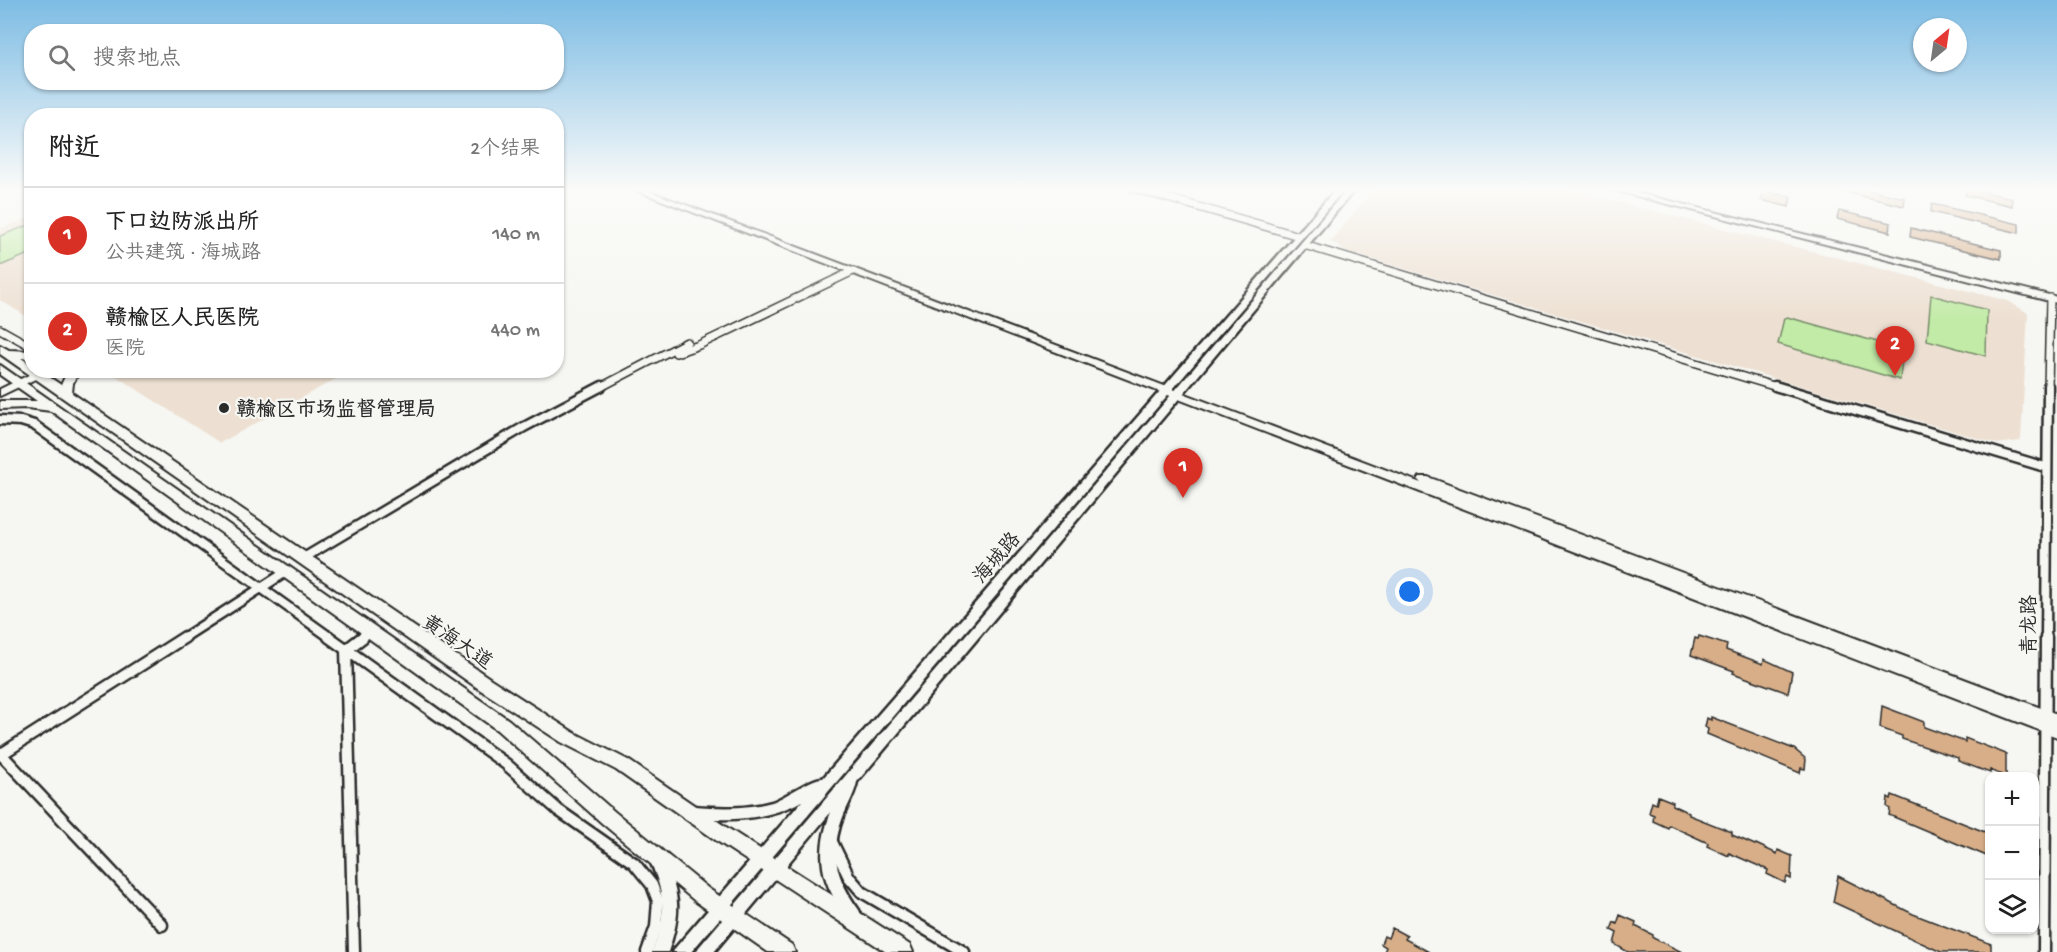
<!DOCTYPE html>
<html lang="zh">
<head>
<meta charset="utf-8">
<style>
	body { margin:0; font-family:"Gochi Hand","LXGW WenKai TC",sans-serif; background:#f2f2f2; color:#222 }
	.controls { position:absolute; right:18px; bottom:18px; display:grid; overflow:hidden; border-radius:12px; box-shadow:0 2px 4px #0004 }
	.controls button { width:54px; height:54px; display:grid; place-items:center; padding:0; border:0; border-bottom:2px solid #e0e0e0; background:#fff; color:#222; font:30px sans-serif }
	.compass { position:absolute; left:1913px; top:18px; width:54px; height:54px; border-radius:50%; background:#fff; box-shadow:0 2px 4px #0004; rotate:29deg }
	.you { position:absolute; left:1410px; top:592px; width:21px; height:21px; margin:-15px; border:4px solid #fff; border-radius:50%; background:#1a73e8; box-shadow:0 0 0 9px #1a73e833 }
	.badge { display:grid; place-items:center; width:39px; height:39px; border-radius:50%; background:#d93025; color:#fff; font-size:20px; font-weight:700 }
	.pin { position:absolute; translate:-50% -50px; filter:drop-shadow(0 2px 3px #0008) }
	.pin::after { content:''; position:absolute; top:32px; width:21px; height:18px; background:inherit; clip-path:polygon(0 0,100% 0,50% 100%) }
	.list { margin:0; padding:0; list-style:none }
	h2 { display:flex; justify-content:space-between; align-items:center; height:78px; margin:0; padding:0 24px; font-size:26px }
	h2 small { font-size:20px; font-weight:400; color:#767676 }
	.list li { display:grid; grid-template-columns:39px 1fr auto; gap:18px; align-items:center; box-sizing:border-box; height:96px; padding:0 24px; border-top:2px solid #e0e0e0 }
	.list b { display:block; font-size:22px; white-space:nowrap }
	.list p { margin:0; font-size:20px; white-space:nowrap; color:#767676 }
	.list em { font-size:20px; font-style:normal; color:#767676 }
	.icon { flex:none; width:33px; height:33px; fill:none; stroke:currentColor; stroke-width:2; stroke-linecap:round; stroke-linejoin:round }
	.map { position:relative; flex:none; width:2057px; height:952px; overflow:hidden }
	.search { position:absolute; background:#fff; box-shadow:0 2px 4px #0004; left:24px; top:24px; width:540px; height:66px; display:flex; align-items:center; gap:15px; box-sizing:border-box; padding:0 21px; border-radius:24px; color:#767676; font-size:22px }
	.panel { position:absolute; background:#fff; box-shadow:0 2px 4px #0004; left:24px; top:108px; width:540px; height:270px; border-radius:24px }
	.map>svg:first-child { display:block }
	.built { fill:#ede0d2 }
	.green { fill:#c2eba7; stroke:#768b69; stroke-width:1.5 }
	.building { fill:#d7ae88; stroke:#2b2b2b; stroke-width:1.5 }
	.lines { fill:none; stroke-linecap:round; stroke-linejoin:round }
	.minor-far2-casing { stroke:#2b2b2b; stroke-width:10 }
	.minor-far1-casing { stroke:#2b2b2b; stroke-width:13 }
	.minor-casing { stroke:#2b2b2b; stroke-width:15 }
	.tertiary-casing { stroke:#2b2b2b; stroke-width:5 }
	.secondary-casing { stroke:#2b2b2b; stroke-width:4 }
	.primary-casing { stroke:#2b2b2b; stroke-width:4 }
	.minor-far2 { stroke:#f6f6f2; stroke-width:7 }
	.minor-far1 { stroke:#f6f6f2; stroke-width:8 }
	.minor { stroke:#f6f6f2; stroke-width:10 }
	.tertiary { fill:#f6f6f2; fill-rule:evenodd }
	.secondary { fill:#f6f6f2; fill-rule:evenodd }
	.primary { fill:#f6f6f2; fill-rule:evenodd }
	.poi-dot { fill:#2b2b2b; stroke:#f6f6f2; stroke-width:2 }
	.labels { text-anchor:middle; stroke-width:4.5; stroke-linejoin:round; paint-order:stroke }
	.poi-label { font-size:20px; font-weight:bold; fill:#2b2b2b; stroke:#f6f6f2; text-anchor:start }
	.street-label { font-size:20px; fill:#2b2b2b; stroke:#f6f6f2 }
</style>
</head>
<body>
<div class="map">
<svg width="2057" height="952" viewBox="0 0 2057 952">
	<rect width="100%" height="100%" fill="#f6f6f2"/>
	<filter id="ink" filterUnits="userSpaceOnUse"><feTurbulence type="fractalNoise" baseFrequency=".0167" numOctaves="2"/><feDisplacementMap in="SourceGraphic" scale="12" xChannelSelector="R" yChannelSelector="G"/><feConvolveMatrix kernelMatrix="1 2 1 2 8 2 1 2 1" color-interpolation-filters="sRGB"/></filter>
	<g filter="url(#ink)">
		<path class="built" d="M 1374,188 L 1563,188 L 2008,301 L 2028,313 L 2021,439 L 2020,441 L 1997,444 L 1344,251 L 1337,244 L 1330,242 Z
			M 31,217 L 31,319 L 0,300 L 0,229 Z
			M 120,370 L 350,370 L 350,371 L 220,443 L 113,374 Z"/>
		<path class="green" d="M 29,225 L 31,226 L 31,253 L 0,266 L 0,236 Z
			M 1931,295 L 1987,310 L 1986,356 L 1927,340 Z
			M 1787,317 L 1903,349 L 1900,380 L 1778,344 L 1784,318 Z"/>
		<path class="building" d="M 1840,188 L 1860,188 L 1905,198 L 1904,206 L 1840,191 Z
			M 1967,188 L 2012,198 L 2012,206 L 1965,195 Z
			M 1764,191 L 1791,197 L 1789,207 L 1761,200 Z
			M 1932,204 L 2019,224 L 2019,233 L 1931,212 Z
			M 1839,211 L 1891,223 L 1890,232 L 1837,219 Z
			M 1911,228 L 2001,250 L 2001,259 L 1910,237 Z
			M 1699,636 L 1727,645 L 1726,650 L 1763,664 L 1764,659 L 1792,672 L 1788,693 L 1733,673 L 1734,671 L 1691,655 L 1695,638 L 1698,639 Z
			M 1882,706 L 1924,722 L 1924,727 L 1965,742 L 1965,738 L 2006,754 L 2006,777 L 1990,770 L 1990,773 L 1958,761 L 1958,758 L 1902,739 L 1902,736 L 1880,728 Z
			M 1711,717 L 1794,749 L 1806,759 L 1805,769 L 1801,768 L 1800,773 L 1707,734 L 1708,729 L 1705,727 L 1707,718 L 1711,720 Z
			M 1892,795 L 1985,832 L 1989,836 L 1989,857 L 1889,815 L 1890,809 L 1887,807 L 1888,797 L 1891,799 Z
			M 1658,796 L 1673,802 L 1672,805 L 1689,813 L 1689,815 L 1732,832 L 1732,835 L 1755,845 L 1756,844 L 1777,854 L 1778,850 L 1792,856 L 1791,879 L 1787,877 L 1785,883 L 1767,874 L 1768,870 L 1729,853 L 1729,856 L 1707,846 L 1708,843 L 1669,825 L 1668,828 L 1653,821 L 1654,815 L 1649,813 L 1652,802 L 1656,804 Z
			M 1838,876 L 1913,914 L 1991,944 L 1991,952 L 1941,952 L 1833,902 Z
			M 1620,915 L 1636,922 L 1635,926 L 1653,935 L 1653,938 L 1682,952 L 1628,952 L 1614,944 L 1617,933 L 1611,930 L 1614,922 L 1617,924 Z
			M 1392,928 L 1407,936 L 1405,939 L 1429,952 L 1384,952 L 1386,947 L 1381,944 L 1384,936 L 1388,938 Z"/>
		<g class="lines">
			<defs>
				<path id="minor-far2" d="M 1133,188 L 1299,236
					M 1304,245 L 1780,388
					M 0,329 L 32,347
					M 676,353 L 699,345 L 853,271
					M 599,388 L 687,342
					M 2048,388 L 2050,298"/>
				<path id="minor-far1" d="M 1775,386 L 2045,467
					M 0,420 L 21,421 L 34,425 L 331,638
					M 302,559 L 524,427 L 602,386
					M 183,638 L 286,572
					M 361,638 L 370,631
					M 2046,638 L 2048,386"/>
				<path id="minor" d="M 329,637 L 506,764 L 558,810 L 634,863 L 652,885 L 658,901 L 656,927 L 647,952
					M 0,753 L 162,925
					M 0,755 L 185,637
					M 831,840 L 849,877 L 862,892 L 964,952
					M 354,952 L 346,650 L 363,637
					M 2044,952 L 2046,637"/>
				<path id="tertiary" d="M 1337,188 L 1345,188 L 691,952 L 673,952 L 676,947 L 802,801 C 767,820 732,821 693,818 L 688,816 L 686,812 L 688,808 L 693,806 C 720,808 747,809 772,802 C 786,797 813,777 823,778 Z
					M 1348,188 L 1356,188 L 857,782 C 855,793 848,805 843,817 C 829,855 836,878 859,910 L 861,915 L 859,920 L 854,922 C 846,919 843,912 839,905 C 818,876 818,845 831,812 L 714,952 L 696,952 L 699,947 Z
					M 658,856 L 663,858 C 681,894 681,914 668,952 L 652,952 C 666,917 666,898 651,863 L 653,858 Z"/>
				<path id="secondary" d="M 630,188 L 641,188 L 1421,483 L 1418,480 L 1420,477 L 1428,477 L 2057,714 L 2057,737 Z
					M 1605,188 L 1618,188 L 2057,297 L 2057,303 Z
					M 39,370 L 54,370 L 0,396 L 0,389 Z"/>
				<path id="primary" d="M 0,345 L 9,350 L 32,351 L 32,359 L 21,358 L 32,365 L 32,370 L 39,370 L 61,385 L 68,370 L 80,370 L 73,383 L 72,393 L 491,679 L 573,732 L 628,760 L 729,829 L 910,945 L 913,952 L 886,952 L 717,841 L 616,770 L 561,742 L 479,689 L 0,354 Z
					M 0,365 L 509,720 L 615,812 L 709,889 L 792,945 L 795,952 L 768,952 L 695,901 L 603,824 L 497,730 L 51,411 L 27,408 L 0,409 L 0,401 L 37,401 L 0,375 Z"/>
			</defs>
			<use href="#minor-far2" class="minor-far2-casing"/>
			<use href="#minor-far1" class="minor-far1-casing"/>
			<use href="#minor" class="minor-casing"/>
			<use href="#tertiary" class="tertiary-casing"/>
			<use href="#secondary" class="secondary-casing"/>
			<use href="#primary" class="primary-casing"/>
			<use href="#minor-far2" class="minor-far2"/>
			<use href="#minor-far1" class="minor-far1"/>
			<use href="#minor" class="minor"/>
			<use href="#tertiary" class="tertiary"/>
			<use href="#secondary" class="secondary"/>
			<use href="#primary" class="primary"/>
		</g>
	</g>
	<linearGradient id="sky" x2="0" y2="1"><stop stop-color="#7dbce4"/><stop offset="0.59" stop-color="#fbfbf9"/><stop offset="1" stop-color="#fbfbf9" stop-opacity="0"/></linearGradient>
	<rect width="2057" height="321" fill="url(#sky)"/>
	<circle class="poi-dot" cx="224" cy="408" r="6"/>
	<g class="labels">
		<g class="poi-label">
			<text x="236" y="415">赣榆区市场监督管理局</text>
		</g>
		<g class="street-label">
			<text transform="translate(996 557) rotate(-49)" y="7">海城路</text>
			<text transform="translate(2028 625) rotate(-90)" y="7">青龙路</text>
			<text transform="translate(458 641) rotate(34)" y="7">黄海大道</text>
		</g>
	</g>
</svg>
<div class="controls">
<button>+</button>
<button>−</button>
<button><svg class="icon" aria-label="layers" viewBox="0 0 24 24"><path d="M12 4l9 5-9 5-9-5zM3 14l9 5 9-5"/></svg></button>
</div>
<svg class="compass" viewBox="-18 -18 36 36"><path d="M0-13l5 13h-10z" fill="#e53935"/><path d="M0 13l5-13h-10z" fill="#767676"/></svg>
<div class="you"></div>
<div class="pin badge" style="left:1183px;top:498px">1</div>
<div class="pin badge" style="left:1895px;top:376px">2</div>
<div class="search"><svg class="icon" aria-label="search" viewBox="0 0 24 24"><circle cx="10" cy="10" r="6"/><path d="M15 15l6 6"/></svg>搜索地点</div>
<section class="panel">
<h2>附近<small>2个结果</small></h2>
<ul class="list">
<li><span class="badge">1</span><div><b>下口边防派出所</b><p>公共建筑 · 海城路</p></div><em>140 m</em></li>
<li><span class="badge">2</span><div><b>赣榆区人民医院</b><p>医院</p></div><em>440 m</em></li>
</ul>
</section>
</div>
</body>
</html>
